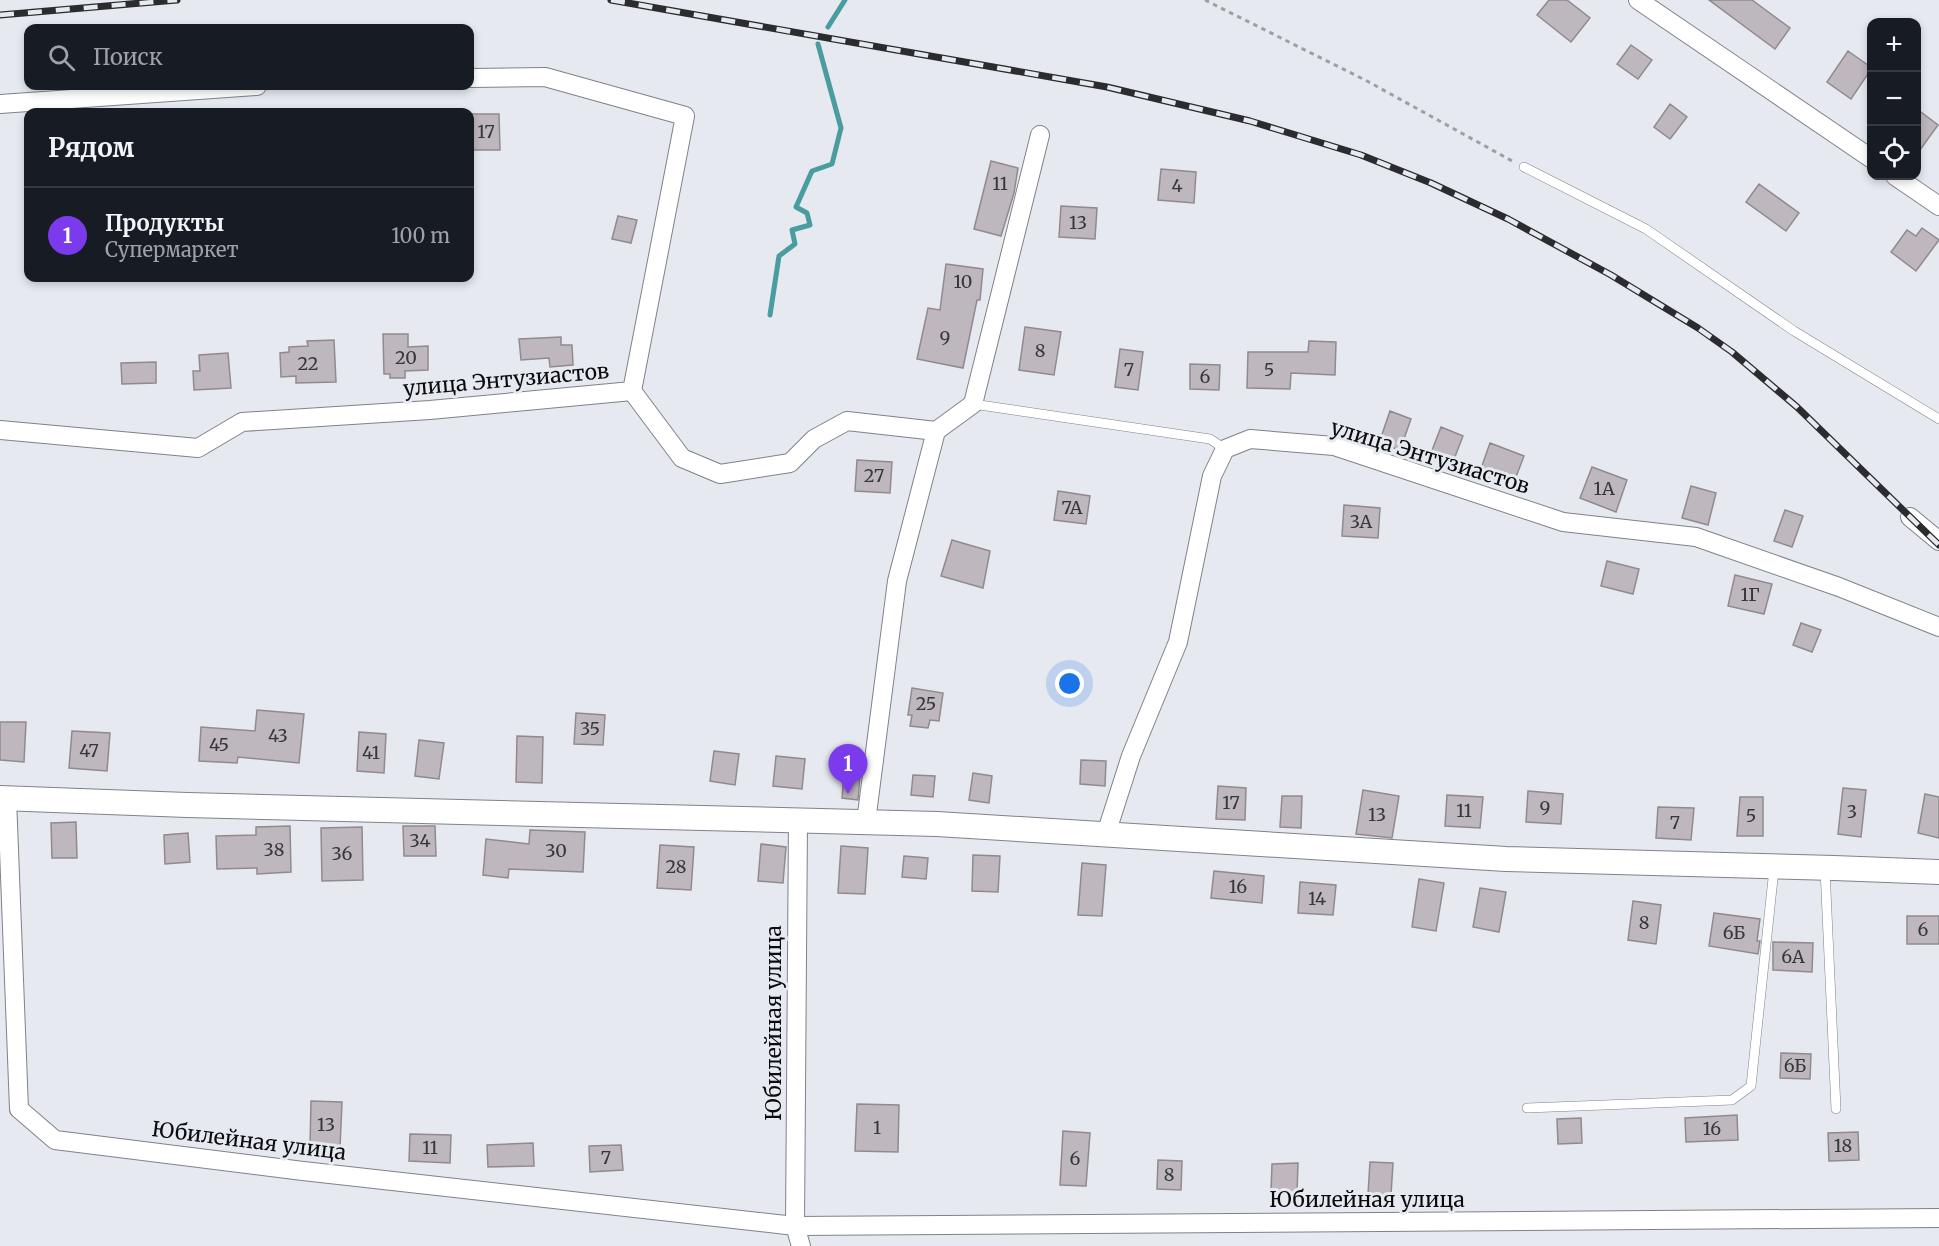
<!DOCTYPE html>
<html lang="ru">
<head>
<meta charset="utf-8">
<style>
	body { margin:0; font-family:Merriweather,serif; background:#20242c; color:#f1f3f6 }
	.controls { position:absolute; right:18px; top:18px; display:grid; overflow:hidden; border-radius:12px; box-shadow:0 3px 9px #0003 }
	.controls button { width:54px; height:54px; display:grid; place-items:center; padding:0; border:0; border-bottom:2px solid #363941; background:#171b24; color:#f1f3f6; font:30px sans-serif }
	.you { position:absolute; left:1070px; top:684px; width:21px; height:21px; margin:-15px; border:4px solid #fff; border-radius:50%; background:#1a73e8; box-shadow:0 0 0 9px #1a73e833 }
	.badge { display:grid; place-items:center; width:39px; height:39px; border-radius:50%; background:#7c3aed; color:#fff; font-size:20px; font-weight:700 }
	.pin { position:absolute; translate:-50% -50px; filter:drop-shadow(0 2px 3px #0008) }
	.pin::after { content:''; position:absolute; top:32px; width:21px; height:18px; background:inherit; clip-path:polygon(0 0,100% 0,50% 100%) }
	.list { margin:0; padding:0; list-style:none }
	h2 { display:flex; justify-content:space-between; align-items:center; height:78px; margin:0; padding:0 24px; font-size:26px }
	h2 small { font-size:20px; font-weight:400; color:#9ea1a6 }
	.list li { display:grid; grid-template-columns:39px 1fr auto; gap:18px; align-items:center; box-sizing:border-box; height:96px; padding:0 24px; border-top:2px solid #363941 }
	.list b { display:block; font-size:22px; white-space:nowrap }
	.list p { margin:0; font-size:20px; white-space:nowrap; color:#9ea1a6 }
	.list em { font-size:20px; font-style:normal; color:#9ea1a6 }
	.icon { flex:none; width:33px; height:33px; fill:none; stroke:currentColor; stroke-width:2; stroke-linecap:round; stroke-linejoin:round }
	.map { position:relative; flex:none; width:1939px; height:1246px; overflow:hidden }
	.search { position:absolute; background:#171b24; box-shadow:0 3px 9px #0003; left:24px; top:24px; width:450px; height:66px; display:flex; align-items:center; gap:15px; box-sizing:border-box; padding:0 21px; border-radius:12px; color:#9ea1a6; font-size:22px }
	.panel { position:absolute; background:#171b24; box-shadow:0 3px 9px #0003; left:24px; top:108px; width:450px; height:174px; border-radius:12px }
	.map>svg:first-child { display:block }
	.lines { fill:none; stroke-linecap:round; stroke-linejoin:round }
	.stream { stroke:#499c9f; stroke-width:5 }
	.building { fill:#beb8be; stroke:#908a8f; stroke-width:1.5 }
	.lane-casing { stroke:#7f8288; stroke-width:10 }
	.street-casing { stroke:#7f8288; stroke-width:20 }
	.secondary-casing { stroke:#7f8288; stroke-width:26 }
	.path { stroke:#9d9fa4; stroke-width:3; stroke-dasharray:4.5 4.5; stroke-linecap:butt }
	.lane { stroke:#fff; stroke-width:9 }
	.street { stroke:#fff; stroke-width:18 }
	.secondary { stroke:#fff; stroke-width:24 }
	.rail-casing { stroke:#2a2c2e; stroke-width:7 }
	.rail { stroke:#e6e9f0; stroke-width:4.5; stroke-dasharray:14; stroke-linecap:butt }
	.labels { text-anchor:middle; stroke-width:6; stroke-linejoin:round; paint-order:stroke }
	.number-label { font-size:18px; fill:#373639 }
	.street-label { font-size:21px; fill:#0a0b0d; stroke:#e6e9f0 }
</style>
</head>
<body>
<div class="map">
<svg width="1939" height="1246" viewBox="0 0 1939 1246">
	<rect width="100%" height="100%" fill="#e6e9f0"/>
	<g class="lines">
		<path class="stream" d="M 828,27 L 845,0
			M 770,315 L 779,256 L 795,244 L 792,230 L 810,225 L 807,213 L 796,207 L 812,171 L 832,164 L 841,128 L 818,44"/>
	</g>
	<path class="building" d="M 1549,0 L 1567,0 L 1590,18 L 1571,42 L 1537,15 Z
		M 1709,0 L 1752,0 L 1790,28 L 1775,49 Z
		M 1631,45 L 1652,60 L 1638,79 L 1617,64 Z
		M 1848,51 L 1872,68 L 1851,99 L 1827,82 Z
		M 1670,104 L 1687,117 L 1670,139 L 1654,127 Z
		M 1917,109 L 1938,125 L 1917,154 Z
		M 472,114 L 499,114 L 500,150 L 472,150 Z
		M 991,161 L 1018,168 L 1014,193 L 1001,236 L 974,229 Z
		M 1161,169 L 1196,172 L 1194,203 L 1158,200 Z
		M 1759,184 L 1799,213 L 1786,231 L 1746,202 Z
		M 1061,206 L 1097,208 L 1095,239 L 1059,237 Z
		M 618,216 L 637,220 L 631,243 L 612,239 Z
		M 1922,228 L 1939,240 L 1916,271 L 1891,252 L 1907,230 L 1916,236 Z
		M 946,264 L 983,269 L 980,300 L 977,300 L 963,368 L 917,359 L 928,308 L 940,310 Z
		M 1025,327 L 1061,332 L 1054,375 L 1019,370 Z
		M 383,334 L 408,334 L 408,347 L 428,346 L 428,370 L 405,371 L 405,378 L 390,378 L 390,374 L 384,374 Z
		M 561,337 L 561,345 L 572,345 L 573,365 L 550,367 L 549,358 L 521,360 L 519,339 Z
		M 334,340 L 336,382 L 296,383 L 296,376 L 281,377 L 280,353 L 289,352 L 289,347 L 308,346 L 307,341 Z
		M 1309,341 L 1336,342 L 1335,375 L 1291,373 L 1290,389 L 1247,388 L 1248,352 L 1308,352 Z
		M 1120,349 L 1143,352 L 1138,390 L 1115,387 Z
		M 228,353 L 231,388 L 194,390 L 193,371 L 200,371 L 199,355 Z
		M 156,362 L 156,383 L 122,384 L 121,363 Z
		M 1190,364 L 1220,365 L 1219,390 L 1190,389 Z
		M 1390,411 L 1411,419 L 1400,450 L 1379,443 Z
		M 1441,427 L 1463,436 L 1451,467 L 1429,458 Z
		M 1490,443 L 1524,456 L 1511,490 L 1478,477 Z
		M 857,460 L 892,462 L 890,493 L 855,491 Z
		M 1592,467 L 1627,480 L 1616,512 L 1580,498 Z
		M 1691,486 L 1716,493 L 1708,525 L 1682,518 Z
		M 1058,491 L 1090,496 L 1086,524 L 1054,520 Z
		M 1344,505 L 1380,508 L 1378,538 L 1342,536 Z
		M 1785,510 L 1803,516 L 1792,547 L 1774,541 Z
		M 952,540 L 990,551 L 983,588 L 941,576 Z
		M 1607,561 L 1639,569 L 1633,594 L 1601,586 Z
		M 1735,575 L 1772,584 L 1764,614 L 1728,606 Z
		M 1801,623 L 1821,630 L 1812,652 L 1793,645 Z
		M 912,688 L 943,693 L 939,721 L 930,720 L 928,728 L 910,726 L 912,715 L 908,715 Z
		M 257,710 L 304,714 L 299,763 L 238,757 L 237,763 L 199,761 L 201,727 L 255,731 Z
		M 576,713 L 605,715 L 603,745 L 574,744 Z
		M 0,722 L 26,722 L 24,762 L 0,760 Z
		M 72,731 L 110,733 L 107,771 L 69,768 Z
		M 359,732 L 386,734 L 384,773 L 357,771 Z
		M 517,736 L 543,737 L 542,783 L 516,782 Z
		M 419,740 L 444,743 L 439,779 L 415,776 Z
		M 714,751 L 739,754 L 735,785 L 710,781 Z
		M 776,756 L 805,759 L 802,789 L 773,786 Z
		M 1081,760 L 1106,761 L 1105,786 L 1080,784 Z
		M 845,761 L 861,762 L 858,800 L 842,798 Z
		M 973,773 L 992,776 L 989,803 L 969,800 Z
		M 913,775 L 935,776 L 933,797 L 911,795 Z
		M 1218,786 L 1246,788 L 1245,820 L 1216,819 Z
		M 1843,788 L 1866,790 L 1861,837 L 1838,834 Z
		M 1363,790 L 1399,796 L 1392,838 L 1356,834 Z
		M 1528,791 L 1563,794 L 1561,824 L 1526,822 Z
		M 1925,794 L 1939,797 L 1939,838 L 1918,833 Z
		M 1447,795 L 1483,797 L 1480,828 L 1445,826 Z
		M 1282,796 L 1302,796 L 1301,828 L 1280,827 Z
		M 1740,797 L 1763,797 L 1763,836 L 1737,836 Z
		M 1658,807 L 1694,808 L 1691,840 L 1656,838 Z
		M 76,822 L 77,858 L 52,858 L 51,823 Z
		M 290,826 L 291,872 L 257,874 L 257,868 L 217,869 L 216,836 L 256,835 L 256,827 Z
		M 403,826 L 435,826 L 436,856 L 404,856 Z
		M 362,827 L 363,880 L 322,881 L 321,828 Z
		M 530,830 L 585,832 L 583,872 L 509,869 L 508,878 L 483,875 L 486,839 L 529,844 Z
		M 188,833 L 190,862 L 165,864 L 164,835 Z
		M 761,844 L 786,847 L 783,883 L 758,881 Z
		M 660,845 L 694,847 L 691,890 L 657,888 Z
		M 841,846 L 868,848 L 865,894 L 838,893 Z
		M 973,855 L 1000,856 L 998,892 L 972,891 Z
		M 904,856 L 928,858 L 926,879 L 902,877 Z
		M 1082,863 L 1106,865 L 1102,916 L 1078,915 Z
		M 1214,871 L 1264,876 L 1262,903 L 1211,898 Z
		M 1419,879 L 1444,883 L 1436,931 L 1412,927 Z
		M 1300,882 L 1336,885 L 1333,915 L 1298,913 Z
		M 1480,888 L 1506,892 L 1499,932 L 1473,927 Z
		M 1633,901 L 1661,905 L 1656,944 L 1628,940 Z
		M 1714,913 L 1760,919 L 1757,941 L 1760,941 L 1758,954 L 1709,946 Z
		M 1907,916 L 1939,916 L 1939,944 L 1907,944 Z
		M 1773,942 L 1813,943 L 1812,972 L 1773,970 Z
		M 1781,1053 L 1811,1054 L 1810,1079 L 1780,1078 Z
		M 311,1101 L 342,1102 L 340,1148 L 310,1147 Z
		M 857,1104 L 899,1105 L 898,1152 L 855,1151 Z
		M 1737,1115 L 1738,1140 L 1686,1142 L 1685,1118 Z
		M 1581,1118 L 1582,1143 L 1558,1144 L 1557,1119 Z
		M 1063,1131 L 1090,1133 L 1086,1186 L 1060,1185 Z
		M 1858,1132 L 1859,1160 L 1829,1161 L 1828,1133 Z
		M 410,1134 L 451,1135 L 450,1163 L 409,1161 Z
		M 533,1143 L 534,1166 L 488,1167 L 487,1145 Z
		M 621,1145 L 623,1170 L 590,1172 L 589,1146 Z
		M 1158,1160 L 1182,1161 L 1181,1190 L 1157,1189 Z
		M 1370,1162 L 1393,1163 L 1391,1195 L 1368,1194 Z
		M 1298,1163 L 1297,1193 L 1271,1192 L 1272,1164 Z"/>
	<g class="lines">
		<defs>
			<path id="lane" d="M 1524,167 L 1646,229 L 1794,331 L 1939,419
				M 973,404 L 1210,439 L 1225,449
				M 1825,869 L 1836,1109
				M 1527,1108 L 1732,1100 L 1751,1086 L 1774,869"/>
			<path id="street" d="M 1638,0 L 1872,159
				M 0,104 L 257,86
				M 1895,176 L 1939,206
				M 632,391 L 682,458 L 720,474 L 790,463 L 814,439 L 847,421 L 936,431
				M 0,430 L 198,448 L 242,422 L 430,410 L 632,391 L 685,116 L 545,77 L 470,78
				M 1910,517 L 1939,541
				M 7,798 L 19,1109 L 55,1140 L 303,1171 L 795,1226 L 1939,1218
				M 798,820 L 795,1226 L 801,1246
				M 866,822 L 897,581 L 936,431 L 973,404 L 1040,135
				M 1106,834 L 1131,756 L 1178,642 L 1212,476 L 1225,449 L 1250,439 L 1334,446 L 1563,522 L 1696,537 L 1839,587 L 1939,627"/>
			<path id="secondary" d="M 0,798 L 187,805 L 937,824 L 1506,859 L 1834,868 L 1939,872"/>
		</defs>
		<use href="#lane" class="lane-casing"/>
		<use href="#street" class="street-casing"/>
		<use href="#secondary" class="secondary-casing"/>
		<path class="path" d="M 1205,0 L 1367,81 L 1514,162"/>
		<use href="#lane" class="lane"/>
		<use href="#street" class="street"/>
		<use href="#secondary" class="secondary"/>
		<defs>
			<path id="rail" d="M 611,0 L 1107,87 L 1250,121 L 1361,155 L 1431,183 L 1508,219 L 1611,275 L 1698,328 L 1732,352 L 1797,407 L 1939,545
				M 0,15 L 177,0"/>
		</defs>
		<use href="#rail" class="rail-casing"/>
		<use href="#rail" class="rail"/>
	</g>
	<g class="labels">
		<g class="number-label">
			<text x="486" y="138">17</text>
			<text x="1000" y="190">11</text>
			<text x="1177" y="192">4</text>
			<text x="1078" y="229">13</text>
			<text x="963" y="288">10</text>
			<text x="945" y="344">9</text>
			<text x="1040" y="357">8</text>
			<text x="406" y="364">20</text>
			<text x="308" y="370">22</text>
			<text x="1129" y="376">7</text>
			<text x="1269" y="376">5</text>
			<text x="1205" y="383">6</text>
			<text x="874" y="482">27</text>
			<text x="1604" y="495">1А</text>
			<text x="1072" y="514">7А</text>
			<text x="1361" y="528">3А</text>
			<text x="1750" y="601">1Г</text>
			<text x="926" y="710">25</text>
			<text x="590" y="735">35</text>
			<text x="278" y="742">43</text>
			<text x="219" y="751">45</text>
			<text x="89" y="757">47</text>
			<text x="371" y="759">41</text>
			<text x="1231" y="809">17</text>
			<text x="1545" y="814">9</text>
			<text x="1464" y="817">11</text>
			<text x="1852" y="818">3</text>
			<text x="1377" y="821">13</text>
			<text x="1751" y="822">5</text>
			<text x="1675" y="829">7</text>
			<text x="420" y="847">34</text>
			<text x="274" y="856">38</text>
			<text x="556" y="857">30</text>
			<text x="342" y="860">36</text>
			<text x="676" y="873">28</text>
			<text x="1238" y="893">16</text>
			<text x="1317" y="905">14</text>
			<text x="1644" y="929">8</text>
			<text x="1923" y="936">6</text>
			<text x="1734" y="939">6Б</text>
			<text x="1793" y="963">6А</text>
			<text x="1795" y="1072">6Б</text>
			<text x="326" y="1131">13</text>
			<text x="877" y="1134">1</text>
			<text x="1712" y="1135">16</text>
			<text x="1843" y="1152">18</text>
			<text x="430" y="1154">11</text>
			<text x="606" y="1164">7</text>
			<text x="1075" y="1165">6</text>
			<text x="1169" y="1181">8</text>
		</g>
		<g class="street-label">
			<text transform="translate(506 380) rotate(-5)" y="7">улица Энтузиастов</text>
			<text transform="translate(1430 457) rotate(17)" y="7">улица Энтузиастов</text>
			<text transform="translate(774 1023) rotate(-90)" y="7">Юбилейная улица</text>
			<text transform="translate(249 1141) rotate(7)" y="7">Юбилейная улица</text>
			<text x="1367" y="1207">Юбилейная улица</text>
		</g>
	</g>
</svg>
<div class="controls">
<button>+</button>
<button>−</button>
<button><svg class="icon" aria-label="locate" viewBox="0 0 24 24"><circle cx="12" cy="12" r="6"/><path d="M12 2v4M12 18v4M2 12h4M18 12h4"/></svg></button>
</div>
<div class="you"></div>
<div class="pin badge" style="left:848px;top:794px">1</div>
<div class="search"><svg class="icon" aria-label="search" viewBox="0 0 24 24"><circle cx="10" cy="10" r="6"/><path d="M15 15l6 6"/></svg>Поиск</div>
<section class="panel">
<h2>Рядом<small></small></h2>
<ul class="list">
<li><span class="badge">1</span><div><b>Продукты</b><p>Супермаркет</p></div><em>100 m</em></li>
</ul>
</section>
</div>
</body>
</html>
